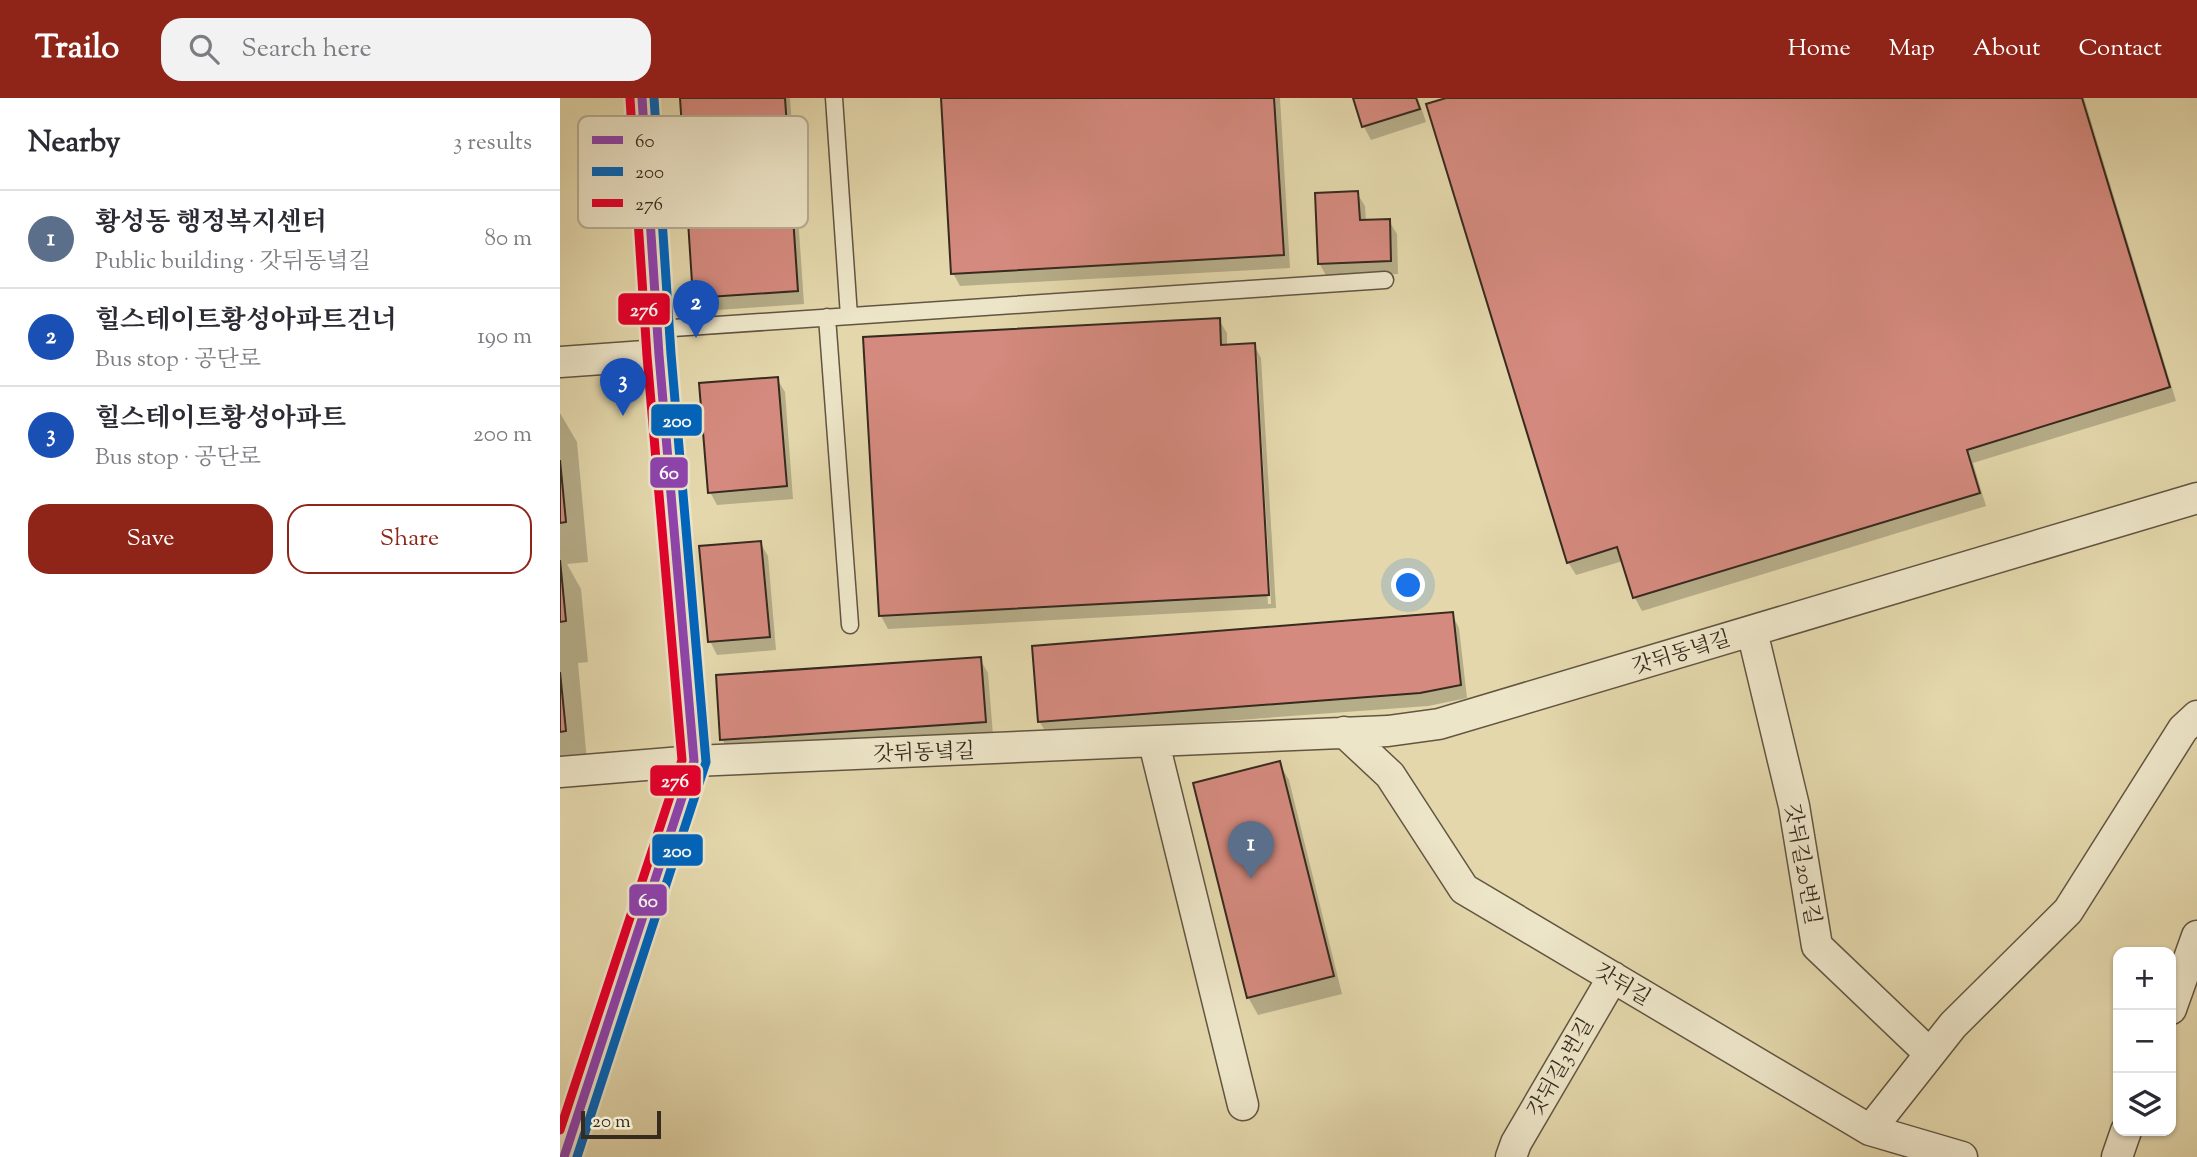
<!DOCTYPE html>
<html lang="en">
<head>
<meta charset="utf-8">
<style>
	body { margin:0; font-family:"Sorts Mill Goudy","Noto Serif KR",serif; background:#f2f2f3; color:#2b2b33 }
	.controls { position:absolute; right:21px; bottom:21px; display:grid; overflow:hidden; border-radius:14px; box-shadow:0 2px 5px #0004 }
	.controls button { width:63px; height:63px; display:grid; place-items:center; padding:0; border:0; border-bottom:2px solid #e1e1e2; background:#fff; color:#2b2b33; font:35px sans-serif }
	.scale { position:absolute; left:21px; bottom:18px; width:80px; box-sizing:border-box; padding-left:7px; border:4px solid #372a1f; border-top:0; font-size:19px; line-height:24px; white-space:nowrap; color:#372a1f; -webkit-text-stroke:5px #ede5c8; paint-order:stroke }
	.you { position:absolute; left:849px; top:488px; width:24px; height:24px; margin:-18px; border:5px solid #fff; border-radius:50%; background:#1a73e8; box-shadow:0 0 0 10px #1a73e833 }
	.badge { display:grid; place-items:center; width:46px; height:46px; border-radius:50%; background:#8f2418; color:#fff; font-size:23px; font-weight:700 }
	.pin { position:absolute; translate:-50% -58px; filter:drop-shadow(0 2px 4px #0008) }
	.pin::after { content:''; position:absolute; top:37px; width:24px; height:21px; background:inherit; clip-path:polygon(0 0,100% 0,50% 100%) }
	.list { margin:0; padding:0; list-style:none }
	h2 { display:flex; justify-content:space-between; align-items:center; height:91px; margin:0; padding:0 28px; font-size:30px }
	h2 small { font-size:23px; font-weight:400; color:#7c7c81 }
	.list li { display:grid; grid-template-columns:46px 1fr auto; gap:21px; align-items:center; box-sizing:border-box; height:98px; padding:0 28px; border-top:2px solid #e1e1e2 }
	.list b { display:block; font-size:26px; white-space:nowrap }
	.list p { margin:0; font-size:23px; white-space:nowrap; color:#7c7c81 }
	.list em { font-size:23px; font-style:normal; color:#7c7c81 }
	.actions { display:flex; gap:14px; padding:21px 28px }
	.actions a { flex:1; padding:16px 0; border:2px solid #8f2418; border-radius:21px; text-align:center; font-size:24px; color:#8f2418 }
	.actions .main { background:#8f2418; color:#fff }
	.icon { flex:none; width:38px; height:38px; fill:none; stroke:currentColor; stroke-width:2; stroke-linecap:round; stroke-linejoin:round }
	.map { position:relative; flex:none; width:1637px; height:1059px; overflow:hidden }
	header { display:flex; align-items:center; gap:42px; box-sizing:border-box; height:98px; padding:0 35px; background:#8f2418; color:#fff }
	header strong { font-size:33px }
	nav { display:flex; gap:38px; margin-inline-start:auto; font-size:24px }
	.search { width:490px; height:63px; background:#f2f2f3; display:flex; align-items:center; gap:18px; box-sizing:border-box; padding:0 24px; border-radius:21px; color:#7c7c81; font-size:26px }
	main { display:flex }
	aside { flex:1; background:#fff }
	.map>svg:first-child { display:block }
	.shadow { fill:#0003; fill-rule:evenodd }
	.building { fill:#d48a7e; stroke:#372a1f; stroke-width:2 }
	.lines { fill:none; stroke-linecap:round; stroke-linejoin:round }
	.lane-casing { stroke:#625542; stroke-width:19 }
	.street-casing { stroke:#625542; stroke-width:33 }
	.lane { stroke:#ede5c8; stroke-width:16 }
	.street { stroke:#ede5c8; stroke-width:30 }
	.bus-1-casing { stroke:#ede5c8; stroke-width:14 }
	.bus-2-casing { stroke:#ede5c8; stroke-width:14 }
	.bus-3-casing { stroke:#ede5c8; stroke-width:14 }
	.bus-1 { stroke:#8e44ad; stroke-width:9 }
	.bus-2 { stroke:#0065bd; stroke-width:9 }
	.bus-3 { stroke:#e4002b; stroke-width:9 }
	.labels { text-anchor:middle; stroke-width:5; stroke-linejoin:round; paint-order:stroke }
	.street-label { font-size:21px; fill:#372a1f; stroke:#ede5c8 }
	.key { fill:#ede5c8; stroke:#b6ad95; stroke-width:2 }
	.key-label { font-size:19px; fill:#372a1f }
	.line-badge { stroke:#ede5c8; stroke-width:2.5 }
	.badge-label { font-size:19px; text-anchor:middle; font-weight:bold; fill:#fff }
</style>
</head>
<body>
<header>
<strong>Trailo</strong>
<div class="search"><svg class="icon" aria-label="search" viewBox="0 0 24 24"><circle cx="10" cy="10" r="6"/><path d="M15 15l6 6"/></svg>Search here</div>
<nav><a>Home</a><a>Map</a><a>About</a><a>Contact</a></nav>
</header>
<main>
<aside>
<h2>Nearby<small>3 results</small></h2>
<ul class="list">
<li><span class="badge" style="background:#5c6f8a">1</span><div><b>황성동 행정복지센터</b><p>Public building · 갓뒤동녘길</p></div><em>80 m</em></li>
<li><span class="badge" style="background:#1a4fb4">2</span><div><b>힐스테이트황성아파트건너</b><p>Bus stop · 공단로</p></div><em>190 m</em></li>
<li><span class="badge" style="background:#1a4fb4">3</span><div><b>힐스테이트황성아파트</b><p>Bus stop · 공단로</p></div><em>200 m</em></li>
</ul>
<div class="actions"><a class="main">Save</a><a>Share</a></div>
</aside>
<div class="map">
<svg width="1637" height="1059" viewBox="0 0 1637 1059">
	<rect width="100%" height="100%" fill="#e3d7ab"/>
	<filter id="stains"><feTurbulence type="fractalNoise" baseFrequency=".00286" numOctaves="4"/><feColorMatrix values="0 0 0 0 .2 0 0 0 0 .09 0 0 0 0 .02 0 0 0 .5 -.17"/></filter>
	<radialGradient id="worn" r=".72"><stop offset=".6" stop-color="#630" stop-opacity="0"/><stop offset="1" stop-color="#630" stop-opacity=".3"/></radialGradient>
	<path class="shadow" d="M 122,0 L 230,0 L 244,206 L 143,213 L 135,199 Z
		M 382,0 L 720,0 L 730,170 L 400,188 L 393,175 Z
		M 794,0 L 858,0 L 866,24 L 811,42 L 804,29 Z
		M 892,0 L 1524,0 L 1616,303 L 1413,365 L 1426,408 L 1082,513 L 1075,500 L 1063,463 L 1016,477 L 1008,464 Z
		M 797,95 L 805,108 L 806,123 L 829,123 L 837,136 L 838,176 L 767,179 L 759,165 Z
		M 659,222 L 667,235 L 667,248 L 694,247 L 701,260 L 716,510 L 328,531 L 321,518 ZM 694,258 L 697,258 L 711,506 L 708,506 Z
		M 217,281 L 225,294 L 233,401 L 157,407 L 150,394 Z
		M 0,315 L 17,344 L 28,464 L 7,466 L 21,491 L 28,564 L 18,565 L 28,674 L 0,677 Z
		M 200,444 L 208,458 L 216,552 L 157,557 L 150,543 Z
		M 892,516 L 899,530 L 907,600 L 868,608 L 487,636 L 479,623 Z
		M 420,561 L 428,575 L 433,637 L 170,654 L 162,641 Z
		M 719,665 L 729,682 L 782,896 L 698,917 L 688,899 Z"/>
	<path class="building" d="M 120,0 L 225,0 L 238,193 L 133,200 Z
		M 381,0 L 714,0 L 724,157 L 391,176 Z
		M 793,0 L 856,0 L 860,11 L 802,29 Z
		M 886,0 L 1522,0 L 1610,289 L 1407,352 L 1420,395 L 1073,500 L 1057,449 L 1007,465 L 866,6 Z
		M 798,93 L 800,122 L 830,121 L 831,163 L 758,166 L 755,95 Z
		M 660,220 L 661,247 L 695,245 L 709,497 L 319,518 L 303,239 Z
		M 218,279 L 227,388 L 148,395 L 139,285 Z
		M 0,362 L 6,424 L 0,425 Z
		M 201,443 L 210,539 L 148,544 L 139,448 Z
		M 0,462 L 6,523 L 0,524 Z
		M 893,514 L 901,587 L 860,595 L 478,624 L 472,548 Z
		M 421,559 L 426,624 L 160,642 L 156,577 Z
		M 0,574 L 6,633 L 0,634 Z
		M 720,663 L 774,878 L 687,900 L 633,685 Z"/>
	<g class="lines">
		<defs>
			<path id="lane" d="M 274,0 L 289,218
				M 267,219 L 290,527
				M 98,231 L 825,182"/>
			<path id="street" d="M 0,264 L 99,257
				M 1192,533 L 1234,708 L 1257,848 L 1370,956
				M 784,634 L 830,677 L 904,791 L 1310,1032 L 1402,1059
				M 594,645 L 683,1007
				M 0,674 L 134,663 L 828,633 L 879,626 L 1637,400
				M 1611,911 L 1637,838
				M 1310,1032 L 1393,927 L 1508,813 L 1623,631 L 1637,618
				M 4,1059 L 134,663 L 99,257 L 82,0
				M 951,1059 L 956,1045 L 1053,879
				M 1557,1059 L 1566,1033"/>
		</defs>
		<use href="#lane" class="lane-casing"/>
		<use href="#street" class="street-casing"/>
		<use href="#lane" class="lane"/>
		<use href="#street" class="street"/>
		<defs>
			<path id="bus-1" d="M 4,1059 L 134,663 L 99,257 L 82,0"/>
			<path id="bus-2" d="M 17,1059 L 146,664 L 111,256 L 94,0"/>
			<path id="bus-3" d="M 0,1032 L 122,662 L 87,258 L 70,1"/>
		</defs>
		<use href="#bus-1" class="bus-1-casing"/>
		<use href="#bus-2" class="bus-2-casing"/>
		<use href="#bus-3" class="bus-3-casing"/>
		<use href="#bus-1" class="bus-1"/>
		<use href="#bus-2" class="bus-2"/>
		<use href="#bus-3" class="bus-3"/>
	</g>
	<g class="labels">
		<g class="street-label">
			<text transform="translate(1121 554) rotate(-17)" y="7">갓뒤동녘길</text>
			<text transform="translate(364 654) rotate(-2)" y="7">갓뒤동녘길</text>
			<text transform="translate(1243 766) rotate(80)" y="7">갓뒤길20번길</text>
			<text transform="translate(1063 886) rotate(31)" y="7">갓뒤길</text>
			<text transform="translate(1000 969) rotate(-60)" y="7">갓뒤길3번길</text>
		</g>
	</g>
	<rect x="18" y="18" width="230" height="112" rx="10" class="key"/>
	<rect x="32" y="38" width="31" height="8" fill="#8e44ad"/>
	<rect x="32" y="69" width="31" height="9" fill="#0065bd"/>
	<rect x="32" y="101" width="31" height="8" fill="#e4002b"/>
	<g class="key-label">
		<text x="75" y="49">60</text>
		<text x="75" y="80">200</text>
		<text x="75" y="112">276</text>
	</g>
	<g class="line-badge">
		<rect x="57" y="194" width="54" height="34" rx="7" fill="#e4002b"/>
		<rect x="90" y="305" width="53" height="34" rx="7" fill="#0065bd"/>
		<rect x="89" y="358" width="40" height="33" rx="7" fill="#8e44ad"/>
		<rect x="89" y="666" width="53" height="33" rx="7" fill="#e4002b"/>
		<rect x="91" y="735" width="53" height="34" rx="7" fill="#0065bd"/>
		<rect x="68" y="785" width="40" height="34" rx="7" fill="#8e44ad"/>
	</g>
	<g class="badge-label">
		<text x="84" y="218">276</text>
		<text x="117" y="329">200</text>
		<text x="109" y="381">60</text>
		<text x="115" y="689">276</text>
		<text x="117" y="759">200</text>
		<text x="88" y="809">60</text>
	</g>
	<rect width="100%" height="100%" filter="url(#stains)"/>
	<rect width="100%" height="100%" fill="url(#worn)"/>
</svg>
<div class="controls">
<button>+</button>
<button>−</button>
<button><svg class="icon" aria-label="layers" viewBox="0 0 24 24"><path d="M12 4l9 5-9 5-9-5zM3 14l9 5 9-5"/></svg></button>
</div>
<div class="scale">20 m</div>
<div class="you"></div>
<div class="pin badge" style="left:691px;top:781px;background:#5c6f8a">1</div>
<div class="pin badge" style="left:136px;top:240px;background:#1a4fb4">2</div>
<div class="pin badge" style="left:63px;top:318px;background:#1a4fb4">3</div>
</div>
</main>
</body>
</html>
